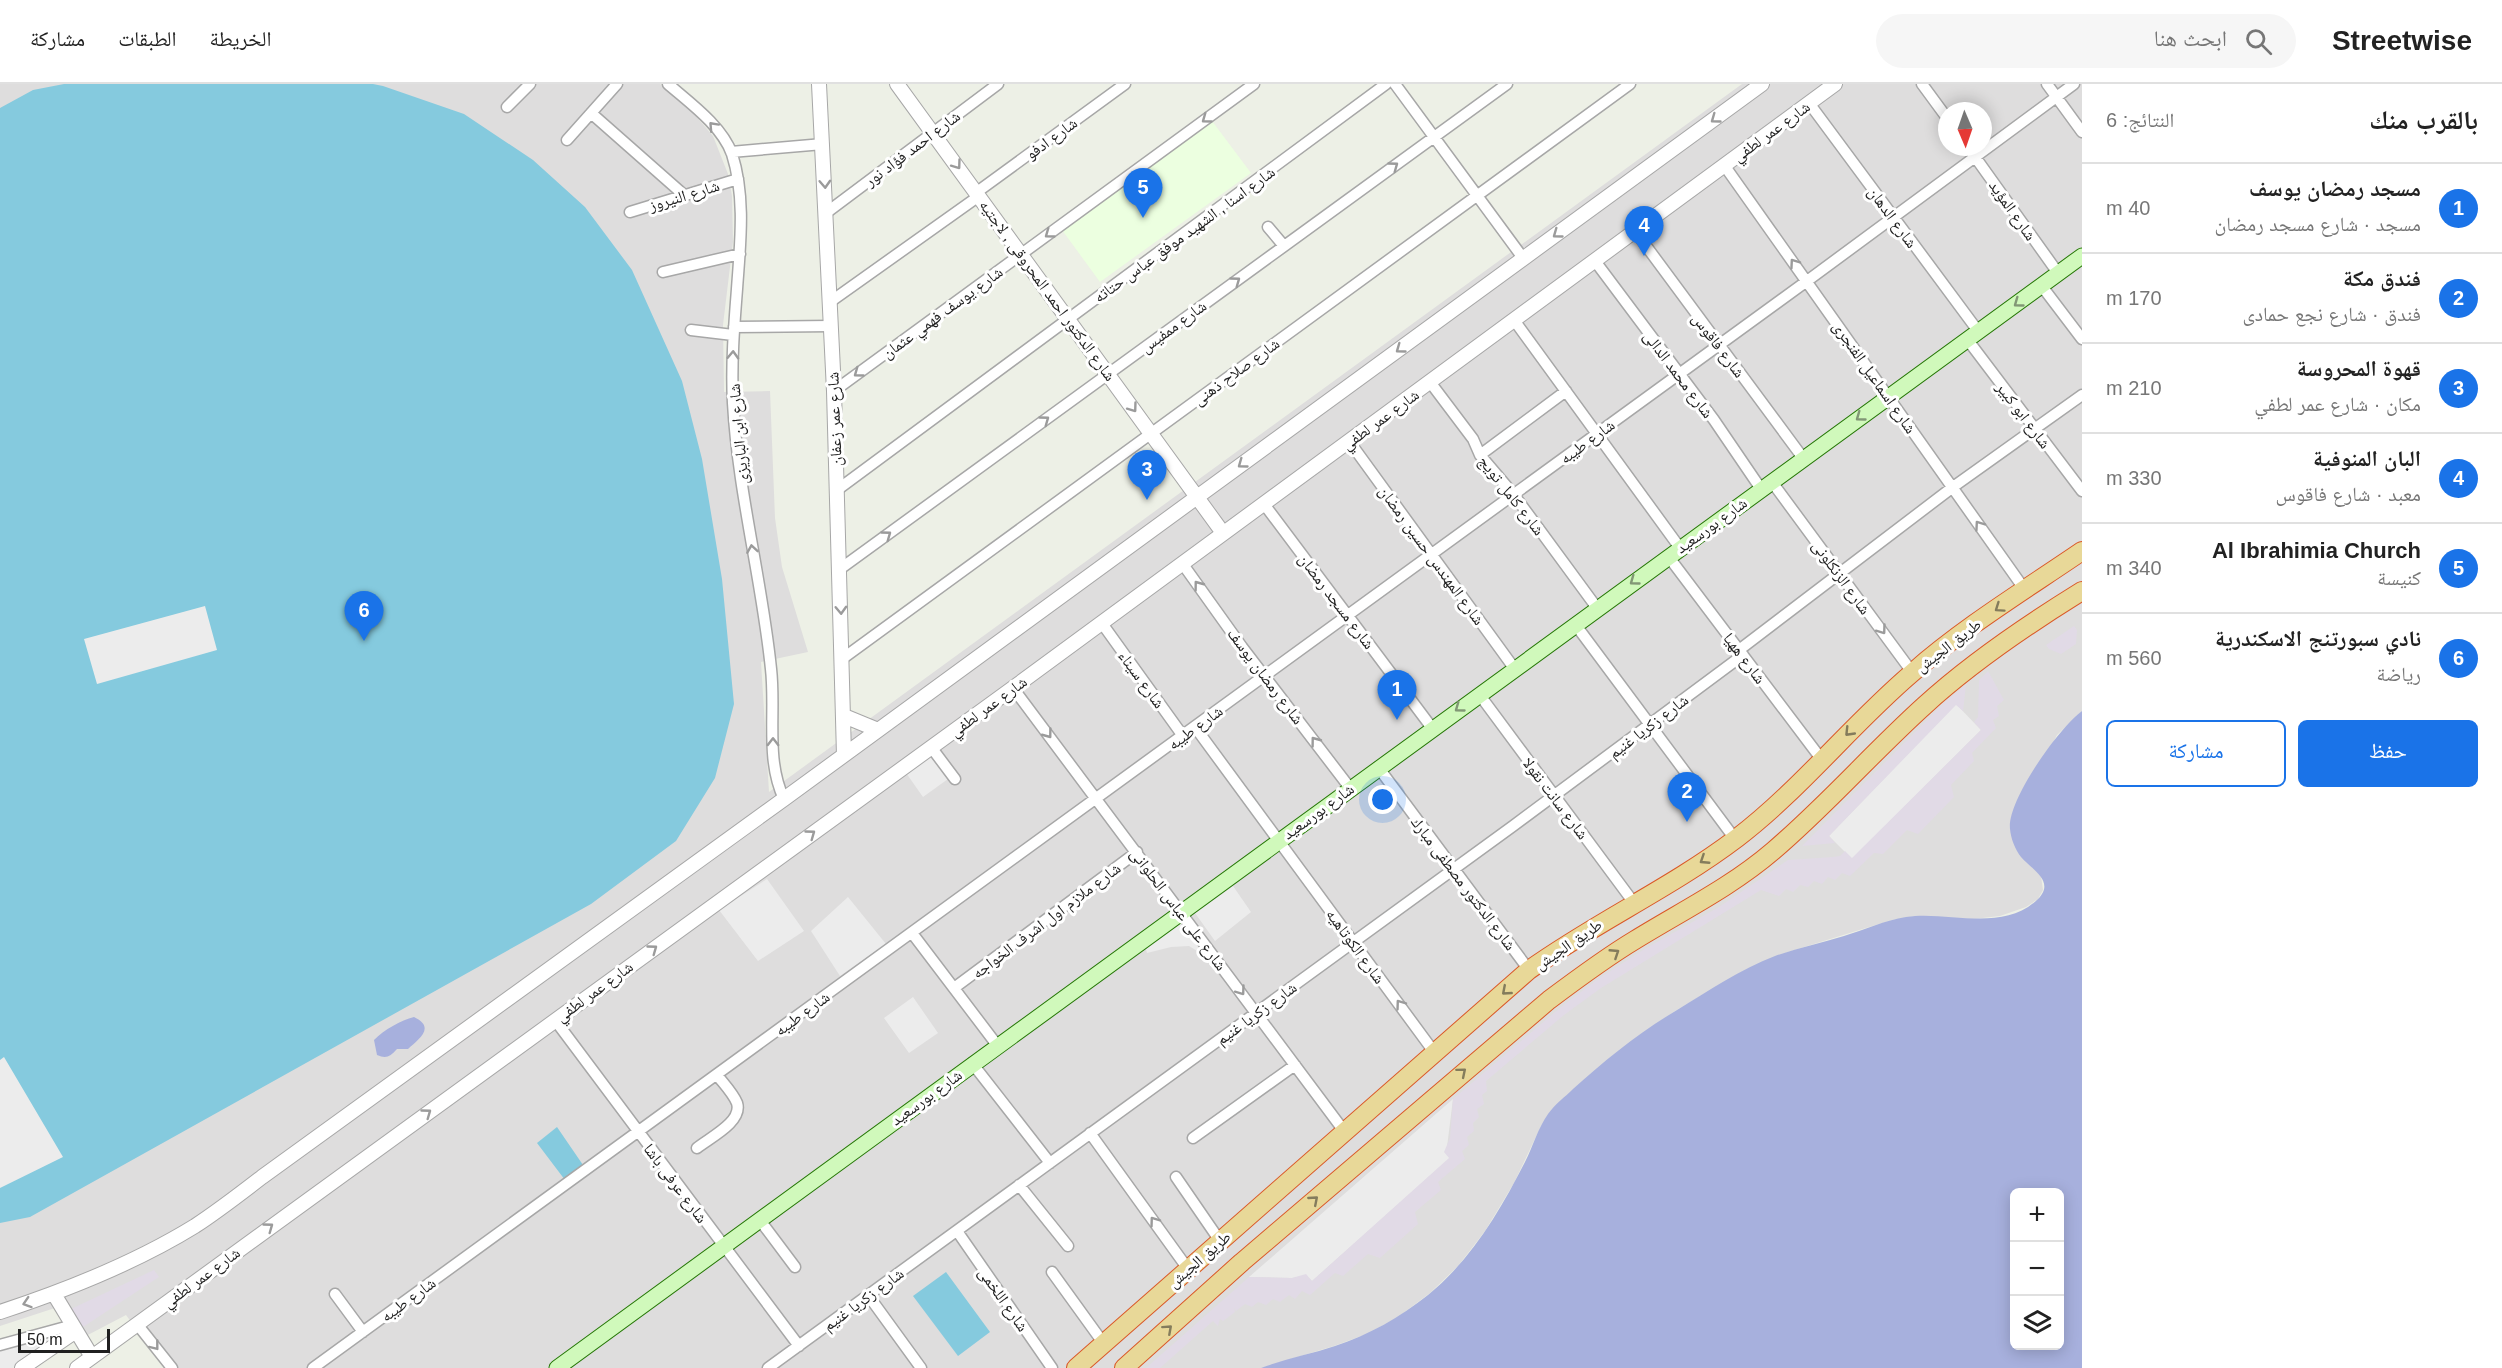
<!DOCTYPE html>
<html lang="ar">
<head>
<meta charset="utf-8">
<style>
	body { margin:0; font-family:Arial,"Noto Naskh Arabic",sans-serif; background:#f6f6f6; color:#222; direction:rtl }
	.controls { position:absolute; right:18px; bottom:18px; display:grid; overflow:hidden; border-radius:9px; box-shadow:0 3px 15px #0003 }
	.controls button { width:54px; height:54px; display:grid; place-items:center; padding:0; border:0; border-bottom:2px solid #e0e0e0; background:#fff; color:#222; font:30px sans-serif }
	.compass { position:absolute; left:1938px; top:18px; width:54px; height:54px; border-radius:50%; background:#fff; box-shadow:0 3px 15px #0003; rotate:178deg }
	.scale { position:absolute; left:18px; bottom:15px; width:92px; box-sizing:border-box; padding-left:6px; border:3px solid #202020; border-top:0; font-size:16px; line-height:21px; white-space:nowrap; color:#202020; -webkit-text-stroke:4px #fff; paint-order:stroke }
	.you { position:absolute; left:1383px; top:716px; width:21px; height:21px; margin:-15px; border:4px solid #fff; border-radius:50%; background:#1a73e8; box-shadow:0 0 0 9px #1a73e833 }
	.badge { display:grid; place-items:center; width:39px; height:39px; border-radius:50%; background:#1a73e8; color:#fff; font-size:20px; font-weight:700 }
	.pin { position:absolute; translate:-50% -50px; filter:drop-shadow(0 2px 3px #0008) }
	.pin::after { content:''; position:absolute; top:32px; width:21px; height:18px; background:inherit; clip-path:polygon(0 0,100% 0,50% 100%) }
	.list { margin:0; padding:0; list-style:none }
	h2 { display:flex; justify-content:space-between; align-items:center; height:78px; margin:0; padding:0 24px; font-size:26px }
	h2 small { font-size:20px; font-weight:400; color:#767676 }
	.list li { display:grid; grid-template-columns:39px 1fr auto; gap:18px; align-items:center; box-sizing:border-box; height:90px; padding:0 24px; border-top:2px solid #e0e0e0 }
	.list b { display:block; font-size:22px; white-space:nowrap }
	.list p { margin:0; font-size:20px; white-space:nowrap; color:#767676 }
	.list em { font-size:20px; font-style:normal; color:#767676 }
	.actions { display:flex; gap:12px; padding:18px 24px }
	.actions a { flex:1; padding:14px 0; border:2px solid #1a73e8; border-radius:9px; text-align:center; font-size:21px; color:#1a73e8 }
	.actions .main { background:#1a73e8; color:#fff }
	.icon { flex:none; width:33px; height:33px; fill:none; stroke:currentColor; stroke-width:2; stroke-linecap:round; stroke-linejoin:round }
	.map { position:relative; flex:none; width:2082px; height:1284px; overflow:hidden; direction:ltr }
	header { display:flex; align-items:center; gap:36px; box-sizing:border-box; height:84px; padding:0 30px; background:#fff; border-bottom:2px solid #e0e0e0 }
	header strong { font-size:28px }
	nav { display:flex; gap:33px; margin-inline-start:auto; font-size:21px }
	.search { width:420px; height:54px; background:#f6f6f6; display:flex; align-items:center; gap:15px; box-sizing:border-box; padding:0 21px; border-radius:33px; color:#767676; font-size:22px }
	main { display:flex }
	aside { flex:1; background:#fff }
	.map>svg:first-child { display:block }
	.residential { fill:#dedddd; fill-rule:evenodd }
	.education { fill:#ecffe0 }
	.pitch { fill:#85cade }
	.parking { fill:#ececec }
	.plaza { fill:#e1dae6 }
	.water { fill:#a7b0dd; fill-rule:evenodd }
	.lines { fill:none; stroke-linecap:round; stroke-linejoin:round }
	.minor-casing { stroke:#a7a7a7; stroke-width:13 }
	.tertiary-casing { stroke:#a7a7a7; stroke-width:16 }
	.secondary-casing { stroke:#257706; stroke-width:17 }
	.trunk-casing { stroke:#da5827; stroke-width:20 }
	.minor { stroke:#fff; stroke-width:10 }
	.tertiary { stroke:#fff; stroke-width:14 }
	.secondary { stroke:#d0f9bb; stroke-width:15 }
	.trunk { stroke:#e8d898; stroke-width:18 }
	.oneway { stroke:#9b9b9b }
	.oneway2 { stroke:#819775 }
	.oneway3 { stroke:#847c5c }
	.labels { text-anchor:middle; stroke-width:6; stroke-linejoin:round; paint-order:stroke }
	.street-label { font-size:16px; fill:#202020; stroke:#fff }
</style>
</head>
<body>
<header>
<strong>Streetwise</strong>
<div class="search"><svg class="icon" aria-label="search" viewBox="0 0 24 24"><circle cx="10" cy="10" r="6"/><path d="M15 15l6 6"/></svg>ابحث هنا</div>
<nav><a>الخريطة</a><a>الطبقات</a><a>مشاركة</a></nav>
</header>
<main>
<aside>
<h2>بالقرب منك<small>النتائج: 6</small></h2>
<ul class="list">
<li><span class="badge">1</span><div><b>مسجد رمضان يوسف</b><p>مسجد · شارع مسجد رمضان</p></div><em>40 m</em></li>
<li><span class="badge">2</span><div><b>فندق مكة</b><p>فندق · شارع نجع حمادى</p></div><em>170 m</em></li>
<li><span class="badge">3</span><div><b>قهوة المحروسة</b><p>مكان · شارع عمر لطفي</p></div><em>210 m</em></li>
<li><span class="badge">4</span><div><b>البان المنوفية</b><p>معبد · شارع فاقوس</p></div><em>330 m</em></li>
<li><span class="badge">5</span><div><b>Al Ibrahimia Church</b><p>كنيسة</p></div><em>340 m</em></li>
<li><span class="badge">6</span><div><b>نادي سبورتنج الاسكندرية</b><p>رياضة</p></div><em>560 m</em></li>
</ul>
<div class="actions"><a class="main">حفظ</a><a>مشاركة</a></div>
</aside>
<div class="map">
<svg width="2082" height="1284" viewBox="0 0 2082 1284">
	<rect width="100%" height="100%" fill="#edf0e6"/>
	<path class="residential" d="M 0,0 L 660,0 L 688,23 L 713,52 L 728,90 L 732,112 L 733,158 L 723,241 L 724,308 L 770,307 L 775,434 L 782,483 L 808,568 L 761,578 L 769,708 L 1742,0 L 2082,0 L 2082,627 L 2057,651 L 2010,744 L 2018,768 L 2041,792 L 2043,806 L 2038,815 L 2026,823 L 2000,832 L 1973,835 L 1915,832 L 1892,836 L 1788,868 L 1747,885 L 1675,927 L 1646,947 L 1552,1025 L 1541,1042 L 1514,1099 L 1485,1147 L 1458,1182 L 1430,1209 L 1398,1233 L 1367,1250 L 1334,1262 L 1261,1284 L 165,1284 L 126,1231 L 84,1253 L 64,1221 L 0,1242 ZM 1947,27 L 1983,27 L 1983,63 L 1947,63 Z"/>
	<path class="education" d="M 1212,37 L 1251,89 L 1100,198 L 1062,146 Z"/>
	<path class="pitch" d="M 64,0 L 373,0 L 383,2 L 464,30 L 533,76 L 585,123 L 632,186 L 682,297 L 702,375 L 722,495 L 734,620 L 715,694 L 676,757 L 591,820 L 30,1133 L 0,1139 L 0,24 L 33,6 Z
		M 557,1043 L 583,1081 L 565,1096 L 537,1059 Z
		M 946,1188 L 990,1248 L 958,1272 L 913,1212 Z"/>
	<path class="parking" d="M 205,522 L 217,566 L 97,600 L 84,555 Z
		M 1956,620 L 1981,646 L 1852,775 L 1829,752 Z
		M 929,668 L 948,695 L 923,713 L 904,686 Z
		M 767,795 L 804,847 L 758,877 L 719,826 Z
		M 1233,802 L 1251,828 L 1215,857 L 1195,829 Z
		M 848,813 L 886,860 L 840,892 L 811,847 Z
		M 1179,836 L 1207,873 L 1189,862 L 1171,863 L 1147,869 L 1145,862 Z
		M 913,913 L 938,949 L 909,969 L 884,934 Z
		M 4,973 L 63,1073 L 0,1104 L 0,976 Z
		M 1453,1015 L 1447,1063 L 1450,1074 L 1312,1197 L 1306,1191 L 1292,1194 L 1249,1193 Z
		M 67,1251 L 12,1284 L 0,1284 L 0,1265 Z"/>
	<path class="plaza" d="M 2074,542 L 2077,546 L 2076,560 L 2061,570 L 2049,565 L 2046,561 Z
		M 1988,587 L 2004,616 L 1997,622 L 1999,632 L 1993,636 L 1996,644 L 1972,669 L 1974,677 L 1951,701 L 1954,713 L 1918,750 L 1907,746 L 1883,770 L 1874,769 L 1850,792 L 1842,789 L 1835,796 L 1828,793 L 1822,800 L 1814,797 L 1808,803 L 1800,801 L 1793,808 L 1786,805 L 1779,812 L 1761,806 L 1601,904 L 1564,931 L 1486,997 L 1487,1007 L 1482,1011 L 1484,1020 L 1477,1025 L 1479,1033 L 1473,1039 L 1474,1047 L 1467,1053 L 1469,1061 L 1462,1067 L 1465,1075 L 1438,1098 L 1441,1106 L 1415,1128 L 1418,1140 L 1380,1174 L 1368,1170 L 1343,1192 L 1335,1189 L 1310,1211 L 1302,1207 L 1295,1215 L 1289,1211 L 1280,1218 L 1273,1215 L 1266,1221 L 1258,1218 L 1252,1223 L 1245,1220 L 1236,1227 L 1234,1224 L 1235,1228 L 1223,1237 L 1220,1235 L 1218,1242 L 1213,1237 L 1160,1284 L 1146,1284 L 1249,1193 L 1292,1194 L 1306,1190 L 1312,1197 L 1449,1074 L 1444,1068 L 1450,1054 L 1453,1015 L 1561,923 L 1598,895 L 1643,866 L 1719,823 L 1788,776 L 1833,773 L 1840,772 L 1845,767 L 1852,774 L 1981,646 L 1974,638 L 1978,633 L 1979,596 Z
		M 1966,601 L 1963,627 L 1956,621 L 1829,752 L 1835,759 L 1802,762 L 1946,617 Z
		M 154,1186 L 159,1193 L 83,1243 L 71,1225 Z"/>
	<path class="water" d="M 2082,627 L 2082,1284 L 1261,1284 C 1285,1275 1311,1270 1335,1262 C 1369,1251 1400,1233 1428,1211 C 1471,1176 1500,1127 1525,1078 C 1533,1062 1538,1044 1548,1030 C 1555,1020 1565,1013 1573,1005 C 1605,976 1640,948 1677,926 C 1708,907 1741,885 1775,872 C 1798,864 1821,859 1844,852 C 1864,846 1885,836 1906,833 C 1947,826 2002,850 2038,815 C 2056,797 2031,785 2021,773 C 2015,765 2011,755 2010,745 C 2007,716 2059,644 2082,627 ZM 2060,1108 L 2060,1262 L 2014,1262 L 2014,1108 Z
		M 414,933 C 437,944 417,956 408,965 L 397,965 C 390,973 386,975 377,971 L 374,956 C 384,946 401,936 414,933 Z"/>
	<g class="lines">
		<defs>
			<path id="minor" d="M 668,0 C 690,19 722,42 732,70 C 746,114 740,161 737,205 C 734,243 731,281 733,319 C 738,409 762,496 771,585 C 776,628 765,675 784,715
				M 1395,0 L 1523,174
				M 1922,0 L 1947,34
				M 2047,0 L 2082,48
				M 1809,19 L 1978,247
				M 507,23 L 530,0
				M 591,29 L 684,111
				M 567,56 L 617,0
				M 1968,63 L 2058,189
				M 731,68 L 823,60
				M 1724,81 L 2025,506
				M 977,108 L 1125,0
				M 630,128 L 738,95
				M 826,129 L 998,0
				M 1268,143 L 1284,162
				M 1635,147 L 1803,374
				M 1595,177 L 1714,336 L 1761,405
				M 663,188 L 740,170
				M 2041,201 L 2082,255
				M 830,218 L 979,112
				M 1514,236 L 1680,464
				M 734,243 L 831,242
				M 691,246 L 733,251
				M 1967,255 L 2082,407
				M 1430,298 L 1473,355 L 1480,371 L 1514,411 L 1597,524
				M 834,307 L 1254,0
				M 1349,357 L 1514,584
				M 1480,371 L 1566,307
				M 1772,398 L 1912,588
				M 837,406 L 1386,0
				M 1264,420 L 1432,644
				M 1668,472 L 1822,676
				M 1182,479 L 1242,563 L 1350,704
				M 840,485 L 1507,0
				M 1101,538 L 1183,652
				M 1575,540 L 1735,755
				M 1739,566 L 1953,403 L 2082,311
				M 842,575 L 1630,0
				M 1013,604 L 1344,1047
				M 1479,610 L 1634,819
				M 1195,643 L 1434,968
				M 931,663 L 955,695
				M 1378,683 L 1529,886
				M 912,849 L 997,961
				M 954,904 L 1137,768
				M 555,936 L 799,1262
				M 972,979 L 1050,1079
				M 1090,1049 L 1188,1185
				M 1193,1054 L 1295,981
				M 697,1064 C 709,1054 743,1038 737,1019 C 733,1009 723,999 717,991
				M 1176,1093 L 1220,1157
				M 1019,1101 L 1068,1162
				M 759,1135 L 795,1183
				M 957,1147 L 1052,1284
				M 1052,1188 L 1104,1260
				M 335,1210 L 363,1248
				M 868,1211 L 921,1284
				M 137,1240 L 172,1284
				M 0,1261 L 73,1241
				M 313,1284 L 1807,197 L 2074,0
				M 768,1284 L 1513,742 L 1743,571"/>
			<path id="tertiary" d="M 819,0 L 834,307 L 844,671
				M 897,0 L 1223,449
				M 844,632 L 878,646
				M 54,1210 L 92,1273
				M 0,1228 C 67,1206 135,1179 195,1142 C 218,1127 240,1110 262,1093 L 784,715 L 1762,0
				M 22,1284 L 76,1247
				M 77,1284 L 1013,604 L 1835,0"/>
			<path id="secondary" d="M 557,1284 L 2082,172"/>
			<path id="trunk" d="M 1076,1284 L 1529,886 C 1596,838 1671,804 1737,754 C 1801,705 1851,641 1912,589 C 1964,543 2025,506 2082,467
				M 1124,1284 L 1242,1178 L 1549,916 C 1577,895 1605,874 1635,856 C 1682,827 1731,803 1773,767 C 1826,722 1872,669 1924,622 C 1972,578 2027,541 2082,507"/>
		</defs>
		<use href="#minor" class="minor-casing"/>
		<use href="#tertiary" class="tertiary-casing"/>
		<use href="#secondary" class="secondary-casing"/>
		<use href="#trunk" class="trunk-casing"/>
		<use href="#minor" class="minor"/>
		<use href="#tertiary" class="tertiary"/>
		<use href="#secondary" class="secondary"/>
		<use href="#trunk" class="trunk"/>
	</g>
	<defs><path id="oneway-chevron" d="M-2-3.5L2.5 0L-2 3.5" fill="none" stroke-width="1.6" stroke-linecap="round" stroke-linejoin="round" transform="scale(1.5)"/></defs>
	<g class="oneway">
		<use href="#oneway-chevron" transform="translate(1206 35) rotate(144)"/>
		<use href="#oneway-chevron" transform="translate(1715 35) rotate(144)"/>
		<use href="#oneway-chevron" transform="translate(713 42) rotate(-133)"/>
		<use href="#oneway-chevron" transform="translate(957 81) rotate(54)"/>
		<use href="#oneway-chevron" transform="translate(1394 82) rotate(-36)"/>
		<use href="#oneway-chevron" transform="translate(825 100) rotate(87)"/>
		<use href="#oneway-chevron" transform="translate(1049 150) rotate(144)"/>
		<use href="#oneway-chevron" transform="translate(1557 150) rotate(144)"/>
		<use href="#oneway-chevron" transform="translate(1794 179) rotate(-125)"/>
		<use href="#oneway-chevron" transform="translate(1236 197) rotate(-36)"/>
		<use href="#oneway-chevron" transform="translate(1400 265) rotate(144)"/>
		<use href="#oneway-chevron" transform="translate(733 271) rotate(-88)"/>
		<use href="#oneway-chevron" transform="translate(858 289) rotate(144)"/>
		<use href="#oneway-chevron" transform="translate(1133 324) rotate(54)"/>
		<use href="#oneway-chevron" transform="translate(1045 336) rotate(-36)"/>
		<use href="#oneway-chevron" transform="translate(1242 380) rotate(144)"/>
		<use href="#oneway-chevron" transform="translate(1979 441) rotate(-125)"/>
		<use href="#oneway-chevron" transform="translate(887 451) rotate(-36)"/>
		<use href="#oneway-chevron" transform="translate(752 465) rotate(-99)"/>
		<use href="#oneway-chevron" transform="translate(1198 501) rotate(-127)"/>
		<use href="#oneway-chevron" transform="translate(841 526) rotate(88)"/>
		<use href="#oneway-chevron" transform="translate(1882 546) rotate(54)"/>
		<use href="#oneway-chevron" transform="translate(1048 650) rotate(53)"/>
		<use href="#oneway-chevron" transform="translate(1315 657) rotate(-127)"/>
		<use href="#oneway-chevron" transform="translate(773 658) rotate(-90)"/>
		<use href="#oneway-chevron" transform="translate(811 750) rotate(-36)"/>
		<use href="#oneway-chevron" transform="translate(653 865) rotate(-36)"/>
		<use href="#oneway-chevron" transform="translate(1241 907) rotate(54)"/>
		<use href="#oneway-chevron" transform="translate(1400 920) rotate(-126)"/>
		<use href="#oneway-chevron" transform="translate(427 1029) rotate(-36)"/>
		<use href="#oneway-chevron" transform="translate(1154 1137) rotate(-126)"/>
		<use href="#oneway-chevron" transform="translate(269 1143) rotate(-36)"/>
		<use href="#oneway-chevron" transform="translate(27 1219) rotate(162)"/>
		<use href="#oneway-chevron" transform="translate(155 1262) rotate(52)"/>
	</g>
	<g class="oneway2">
		<use href="#oneway-chevron" transform="translate(2018 219) rotate(144)"/>
		<use href="#oneway-chevron" transform="translate(1860 333) rotate(144)"/>
		<use href="#oneway-chevron" transform="translate(1634 497) rotate(144)"/>
		<use href="#oneway-chevron" transform="translate(1459 624) rotate(144)"/>
	</g>
	<g class="oneway3">
		<use href="#oneway-chevron" transform="translate(1999 524) rotate(145)"/>
		<use href="#oneway-chevron" transform="translate(1849 648) rotate(134)"/>
		<use href="#oneway-chevron" transform="translate(1704 776) rotate(147)"/>
		<use href="#oneway-chevron" transform="translate(1615 869) rotate(-33)"/>
		<use href="#oneway-chevron" transform="translate(1506 907) rotate(139)"/>
		<use href="#oneway-chevron" transform="translate(1462 988) rotate(-40)"/>
		<use href="#oneway-chevron" transform="translate(1314 1116) rotate(-41)"/>
		<use href="#oneway-chevron" transform="translate(1168 1245) rotate(-42)"/>
	</g>
	<g class="labels">
		<g class="street-label">
			<text transform="translate(1771 47) rotate(-36)" y="6">شارع عمر لطفي</text>
			<text transform="translate(1051 54) rotate(-36)" y="6">شارع ادفو</text>
			<text transform="translate(912 64) rotate(-37)" y="6">شارع احمد فؤاد نور</text>
			<text transform="translate(684 111) rotate(-17)" y="6">شارع النيروز</text>
			<text transform="translate(2013 126) rotate(55)" y="6">شارع المؤيد</text>
			<text transform="translate(1893 133) rotate(54)" y="6">شارع الدهان</text>
			<text transform="translate(1184 150) rotate(-36)" y="6">شارع اسنا , الشهيد موفق عباس حتاته</text>
			<text transform="translate(1048 206) rotate(54)" y="6">شارع الدكتور احمد المحروقى , لاجتيه</text>
			<text transform="translate(942 228) rotate(-36)" y="6">شارع يوسف فهمي عثمان</text>
			<text transform="translate(1173 242) rotate(-36)" y="6">شارع ممفيس</text>
			<text transform="translate(1719 261) rotate(53)" y="6">شارع فاقوس</text>
			<text transform="translate(1236 287) rotate(-36)" y="6">شارع صلاح ذهنى</text>
			<text transform="translate(1679 290) rotate(53)" y="6">شارع محمد الدالى</text>
			<text transform="translate(1875 293) rotate(55)" y="6">شارع اسماعيل الفنجرى</text>
			<text transform="translate(2024 331) rotate(53)" y="6">شارع ابو كبير</text>
			<text transform="translate(834 335) rotate(-92)" y="6">شارع عمر زعفان</text>
			<text transform="translate(1380 335) rotate(-36)" y="6">شارع عمر لطفي</text>
			<text transform="translate(738 350) rotate(-95)" y="6">شارع ابن الباريزى</text>
			<text transform="translate(1587 357) rotate(-36)" y="6">شارع طيبه</text>
			<text transform="translate(1512 411) rotate(52)" y="6">شارع كامل تويج</text>
			<text transform="translate(1711 441) rotate(-36)" y="6">شارع بورسعيد</text>
			<text transform="translate(1432 471) rotate(54)" y="6">شارع المهندس حسين رمضان</text>
			<text transform="translate(1842 493) rotate(54)" y="6">شارع الزنكلونى</text>
			<text transform="translate(1337 517) rotate(53)" y="6">شارع مسجد رمضان</text>
			<text transform="translate(1948 561) rotate(-37)" y="6">طريق الجيش</text>
			<text transform="translate(1745 574) rotate(53)" y="6">شارع ههيا</text>
			<text transform="translate(1266 592) rotate(53)" y="6">شارع رمضان يوسف</text>
			<text transform="translate(1142 595) rotate(54)" y="6">شارع سيناء</text>
			<text transform="translate(988 622) rotate(-36)" y="6">شارع عمر لطفي</text>
			<text transform="translate(1648 642) rotate(-37)" y="6">شارع زكريا غنيم</text>
			<text transform="translate(1195 643) rotate(-36)" y="6">شارع طيبه</text>
			<text transform="translate(1556 714) rotate(53)" y="6">شارع سانت نقولا</text>
			<text transform="translate(1318 727) rotate(-36)" y="6">شارع بورسعيد</text>
			<text transform="translate(1464 799) rotate(53)" y="6">شارع الدكتور مصطفى مبارك</text>
			<text transform="translate(1179 825) rotate(53)" y="6">شارع على عباس الحلوانى</text>
			<text transform="translate(1046 836) rotate(-37)" y="6">شارع ملازم اول اشرف الخواجه</text>
			<text transform="translate(1568 860) rotate(-34)" y="6">طريق الجيش</text>
			<text transform="translate(1356 862) rotate(54)" y="6">شارع الكوتاهيه</text>
			<text transform="translate(594 907) rotate(-36)" y="6">شارع عمر لطفي</text>
			<text transform="translate(802 929) rotate(-36)" y="6">شارع طيبه</text>
			<text transform="translate(1256 929) rotate(-36)" y="6">شارع زكريا غنيم</text>
			<text transform="translate(926 1013) rotate(-36)" y="6">شارع بورسعيد</text>
			<text transform="translate(676 1099) rotate(53)" y="6">شارع عرفى باشا</text>
			<text transform="translate(1199 1175) rotate(-41)" y="6">طريق الجيش</text>
			<text transform="translate(201 1193) rotate(-36)" y="6">شارع عمر لطفي</text>
			<text transform="translate(408 1215) rotate(-36)" y="6">شارع طيبه</text>
			<text transform="translate(863 1215) rotate(-36)" y="6">شارع زكريا غنيم</text>
			<text transform="translate(1004 1215) rotate(55)" y="6">شارع اللخمى</text>
		</g>
	</g>
</svg>
<div class="controls">
<button>+</button>
<button>−</button>
<button><svg class="icon" aria-label="layers" viewBox="0 0 24 24"><path d="M12 4l9 5-9 5-9-5zM3 14l9 5 9-5"/></svg></button>
</div>
<svg class="compass" viewBox="-18 -18 36 36"><path d="M0-13l5 13h-10z" fill="#e53935"/><path d="M0 13l5-13h-10z" fill="#767676"/></svg>
<div class="scale">50 m</div>
<div class="you"></div>
<div class="pin badge" style="left:1397px;top:636px">1</div>
<div class="pin badge" style="left:1687px;top:738px">2</div>
<div class="pin badge" style="left:1147px;top:416px">3</div>
<div class="pin badge" style="left:1644px;top:172px">4</div>
<div class="pin badge" style="left:1143px;top:134px">5</div>
<div class="pin badge" style="left:364px;top:557px">6</div>
</div>
</main>
</body>
</html>
